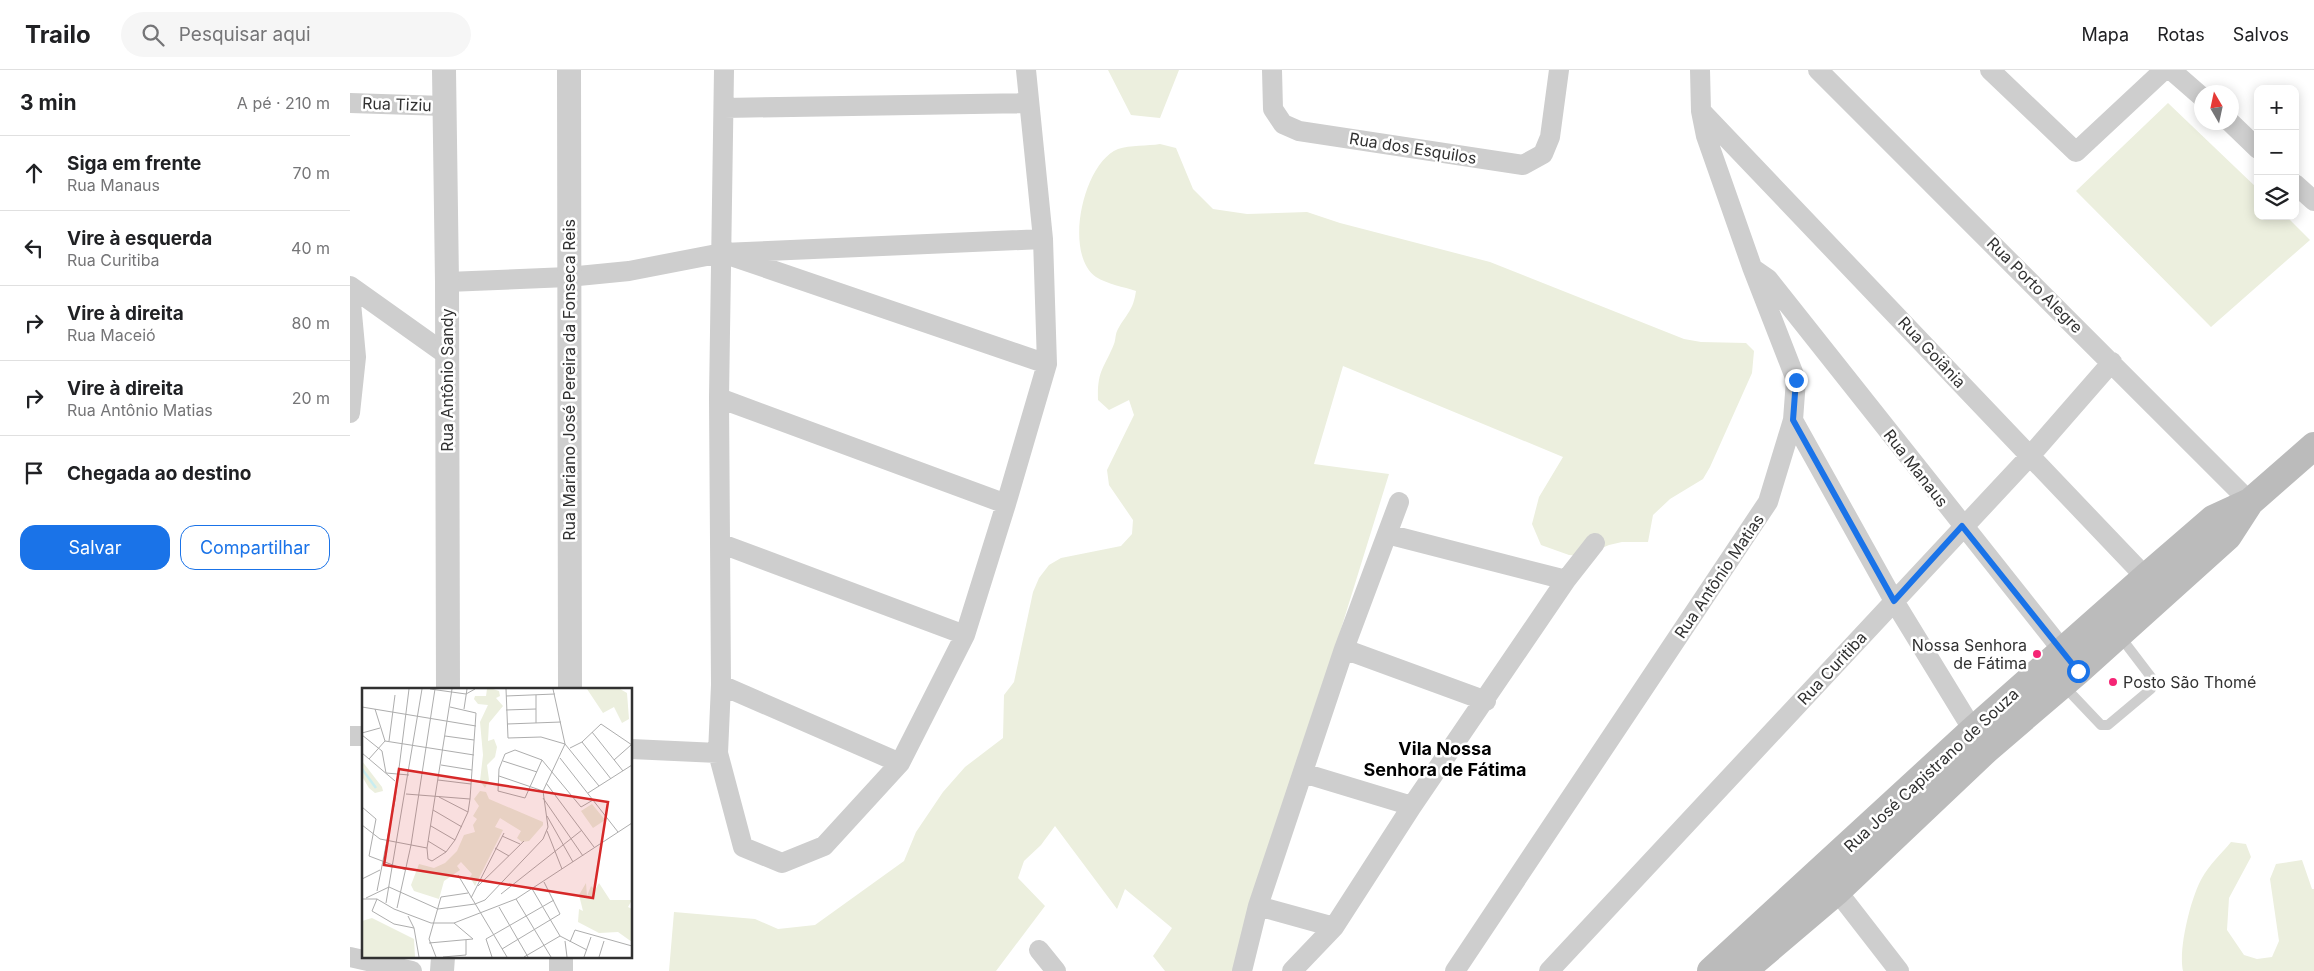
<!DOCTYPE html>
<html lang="pt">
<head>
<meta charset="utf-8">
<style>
	body { margin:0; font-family:Inter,sans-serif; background:#f6f6f6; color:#202124 }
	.controls { position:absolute; right:15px; top:15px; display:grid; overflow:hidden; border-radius:10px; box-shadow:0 2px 12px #0003 }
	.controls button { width:45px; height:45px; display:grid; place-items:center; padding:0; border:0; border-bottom:1px solid #e0e0e0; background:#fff; color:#202124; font:25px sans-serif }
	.compass { position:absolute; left:1844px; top:15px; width:45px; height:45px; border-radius:50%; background:#fff; box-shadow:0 2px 12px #0003; rotate:351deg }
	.stop { position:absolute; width:15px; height:15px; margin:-11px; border:4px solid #1a73e8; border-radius:50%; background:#fff }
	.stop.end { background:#1a73e8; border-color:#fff; box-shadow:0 1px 5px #0008 }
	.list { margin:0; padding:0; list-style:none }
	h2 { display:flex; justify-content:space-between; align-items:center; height:65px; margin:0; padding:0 20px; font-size:21px }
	h2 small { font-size:16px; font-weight:400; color:#757577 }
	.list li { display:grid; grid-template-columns:32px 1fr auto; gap:15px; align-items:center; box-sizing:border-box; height:75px; padding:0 20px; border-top:1px solid #e0e0e0 }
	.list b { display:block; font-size:19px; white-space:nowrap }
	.list p { margin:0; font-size:16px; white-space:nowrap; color:#757577 }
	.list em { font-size:16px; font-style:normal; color:#757577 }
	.actions { display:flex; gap:10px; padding:15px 20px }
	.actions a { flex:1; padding:11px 0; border:1px solid #1a73e8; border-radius:15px; text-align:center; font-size:18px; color:#1a73e8 }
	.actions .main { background:#1a73e8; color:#fff }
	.icon { flex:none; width:28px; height:28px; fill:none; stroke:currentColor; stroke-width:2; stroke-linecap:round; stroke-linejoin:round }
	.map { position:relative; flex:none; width:1964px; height:901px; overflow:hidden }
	header { display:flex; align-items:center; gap:30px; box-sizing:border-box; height:70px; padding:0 25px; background:#fff; border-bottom:1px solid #e0e0e0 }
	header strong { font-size:24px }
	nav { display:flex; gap:28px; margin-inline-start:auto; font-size:18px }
	.search { width:350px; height:45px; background:#f6f6f6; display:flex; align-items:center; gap:12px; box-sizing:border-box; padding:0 18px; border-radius:28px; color:#757577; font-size:19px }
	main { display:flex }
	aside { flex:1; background:#fff }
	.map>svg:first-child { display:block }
	.green { fill:#ecefde }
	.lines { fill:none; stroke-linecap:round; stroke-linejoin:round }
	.service { stroke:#cecece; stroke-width:10 }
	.minor { stroke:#cecece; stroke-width:20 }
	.tertiary { stroke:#cecece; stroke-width:24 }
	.secondary { stroke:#bbb; stroke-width:28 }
	.route { stroke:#1a73e8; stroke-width:6 }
	.poi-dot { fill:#f52575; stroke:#fff; stroke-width:2 }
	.labels { text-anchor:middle; stroke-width:5; stroke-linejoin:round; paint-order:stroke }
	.street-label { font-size:16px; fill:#313131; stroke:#fff }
	.poi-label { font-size:16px; fill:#313131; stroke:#fff; text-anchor:end }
	.neighbourhood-label { font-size:18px; font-weight:bold; fill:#000; stroke:#fff }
	.inset-river { fill:none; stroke:#c9edf0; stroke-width:2.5 }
	.inset-road { fill:none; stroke:#adadad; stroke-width:1 }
	.view { fill:#d62828; fill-opacity:0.15; stroke:#d62828; stroke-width:2.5 }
	.inset-edge { fill:none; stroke:#313131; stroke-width:2.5 }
</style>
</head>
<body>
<header>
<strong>Trailo</strong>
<div class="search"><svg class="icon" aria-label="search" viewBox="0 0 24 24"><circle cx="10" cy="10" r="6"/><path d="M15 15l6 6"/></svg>Pesquisar aqui</div>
<nav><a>Mapa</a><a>Rotas</a><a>Salvos</a></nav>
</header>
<main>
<aside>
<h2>3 min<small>A pé · 210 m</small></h2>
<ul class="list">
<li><svg class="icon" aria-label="ahead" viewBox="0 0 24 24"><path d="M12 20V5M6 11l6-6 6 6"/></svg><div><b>Siga em frente</b><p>Rua Manaus</p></div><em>70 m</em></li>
<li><svg class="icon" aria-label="left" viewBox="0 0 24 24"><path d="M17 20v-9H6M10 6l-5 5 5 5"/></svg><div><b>Vire à esquerda</b><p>Rua Curitiba</p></div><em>40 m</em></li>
<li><svg class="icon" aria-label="right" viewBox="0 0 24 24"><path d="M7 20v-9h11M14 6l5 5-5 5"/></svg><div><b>Vire à direita</b><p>Rua Maceió</p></div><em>80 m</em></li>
<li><svg class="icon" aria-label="right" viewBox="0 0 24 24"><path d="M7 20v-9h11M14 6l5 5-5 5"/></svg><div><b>Vire à direita</b><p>Rua Antônio Matias</p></div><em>20 m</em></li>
<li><svg class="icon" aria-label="arrive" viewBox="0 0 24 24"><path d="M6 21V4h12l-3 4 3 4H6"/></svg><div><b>Chegada ao destino</b></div></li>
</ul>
<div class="actions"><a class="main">Salvar</a><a>Compartilhar</a></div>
</aside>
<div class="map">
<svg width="1964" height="901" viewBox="0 0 1964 901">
	<rect width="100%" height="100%" fill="#fff"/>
	<path class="green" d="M 758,0 L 829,0 L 810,48 L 781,45 Z
		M 1818,33 L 1908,119 L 1908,146 L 1936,146 L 1960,170 L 1861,257 L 1726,121 Z
		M 810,74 L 826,78 L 843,119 L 863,139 L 897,144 L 957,142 L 990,153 L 1140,192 L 1334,269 L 1351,272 L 1396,273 L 1404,281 L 1402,303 L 1360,397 L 1353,409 L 1320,429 L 1303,445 L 1298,472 L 1272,472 L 1259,475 L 1233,486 L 1219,485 L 1191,475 L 1182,454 L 1189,427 L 1213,387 L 993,296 L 964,394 L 1039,404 L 885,901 L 815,901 L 803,886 L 822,858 L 775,819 L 767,839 L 705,756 L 691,775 L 674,791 L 668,808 L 695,836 L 698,832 L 646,901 L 319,901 L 324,842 L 405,849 L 428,859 L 465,855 L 554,791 L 566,762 L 593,722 L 615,697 L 653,668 L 654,625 L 664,612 L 683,522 L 689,508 L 699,495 L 711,488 L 771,476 L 782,464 L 783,450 L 759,415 L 757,400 L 784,345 L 779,330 L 759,340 L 748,330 C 747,300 754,299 764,274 C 766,269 765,264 768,259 C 777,243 783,241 786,221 C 774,217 757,214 746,207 C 713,184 733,93 768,79 C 780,75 798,76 810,74 Z
		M 1881,772 L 1896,774 L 1901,787 L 1879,828 L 1877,860 L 1894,885 L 1907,889 L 1922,887 L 1929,871 L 1920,809 L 1926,794 L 1952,790 L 1962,819 L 1964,819 L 1964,901 L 1833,901 C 1828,879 1841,827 1852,808 C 1859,795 1872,783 1881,772 Z"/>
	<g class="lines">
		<path class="service" d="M 1713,615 L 1751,655 L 1758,655 L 1801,619 L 1801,607 L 1769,565"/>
		<path class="minor" d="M 374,0 L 369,328 L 371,615 L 368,683 L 393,777 L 432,793 L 474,776 L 550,693 L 615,565 L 656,434 L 697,294 L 693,169 L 676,0
			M 922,0 L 923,39 L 933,54 L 949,61 L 1173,95 L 1193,84 L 1200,67 L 1209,0
			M 1468,0 L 1900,432
			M 1640,0 L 1726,82 L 1814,0
			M 1821,0 L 1852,27
			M 0,33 L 94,36
			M 374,38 L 678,33
			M 1351,41 L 1805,517
			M 1880,52 L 1908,79
			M 1945,114 L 1964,131
			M 384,187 L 697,294
			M 1405,200 L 1418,209 L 1721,591
			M 97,212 L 218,207 L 279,201 L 372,183 L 693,169
			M 0,216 L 97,285
			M 0,222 L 6,287 L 0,343
			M 369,328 L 656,434
			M 1443,350 L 1544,531 L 1629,670
			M 1037,464 L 1216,510
			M 372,474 L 615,565
			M 994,579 L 1136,631
			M 371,615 L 550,693
			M 0,666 L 14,666
			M 281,679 L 368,683
			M 953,703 L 1062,736
			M 1487,821 L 1549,901
			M 908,836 L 984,857
			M 689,880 L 706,901
			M 0,887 L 62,901
			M 892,901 L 908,836 L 994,579 L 1049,432
			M 942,901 L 984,857 L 1062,736 L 1216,510 L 1245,473
			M 1105,901 L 1418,432 L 1443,350 L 1446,310 L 1402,197 L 1356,66 L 1351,41 L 1350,0
			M 1199,901 L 1680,386 L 1762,292"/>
		<path class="tertiary" d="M 94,0 L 97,212 L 98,620
			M 219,0 L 220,620
			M 92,901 L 93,887
			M 211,901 L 211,887"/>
		<path class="secondary" d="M 1361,901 L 1622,661 L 1796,507 L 1863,449 L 1900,432
			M 1393,901 L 1487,821 L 1637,679 L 1728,601 L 1878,466 L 1900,432 L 1964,376"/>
	</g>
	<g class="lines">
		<path class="route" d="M 1446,310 L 1443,350 L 1544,531 L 1612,456 L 1728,601"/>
	</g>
	<g class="poi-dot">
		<circle cx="1687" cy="584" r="5"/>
		<circle cx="1763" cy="612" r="5"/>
	</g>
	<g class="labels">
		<g class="street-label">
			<text transform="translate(47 34) rotate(2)" y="6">Rua Tiziu</text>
			<text transform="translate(1063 78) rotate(9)" y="6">Rua dos Esquilos</text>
			<text transform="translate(1685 215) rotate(45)" y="6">Rua Porto Alegre</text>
			<text transform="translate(1582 282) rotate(47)" y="6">Rua Goiânia</text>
			<text transform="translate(97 310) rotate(-90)" y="6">Rua Antônio Sandy</text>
			<text transform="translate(219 310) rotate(-90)" y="6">Rua Mariano José Pereira da Fonseca Reis</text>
			<text transform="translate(1566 398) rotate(52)" y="6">Rua Manaus</text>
			<text transform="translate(1369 506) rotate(-56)" y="6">Rua Antônio Matias</text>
			<text transform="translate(1482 598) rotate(-47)" y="6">Rua Curitiba</text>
			<text transform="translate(1581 700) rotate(-43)" y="6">Rua José Capistrano de Souza</text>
		</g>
		<g class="poi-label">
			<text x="1677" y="581">Nossa Senhora<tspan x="1677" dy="18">de Fátima</tspan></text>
			<text x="1773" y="618" text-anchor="start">Posto São Thomé</text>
		</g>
		<g class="neighbourhood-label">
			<text x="1095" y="685">Vila Nossa<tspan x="1095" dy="21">Senhora de Fátima</tspan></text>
		</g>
	</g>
	<g transform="translate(12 618)">
		<rect width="270" height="270" fill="#fff"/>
		<path d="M 121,1 L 131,1 L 137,3 L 138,8 L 134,10 L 141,18 L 127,35 L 126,53 L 132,51 L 135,59 L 133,69 L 125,77 L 127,92 L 123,100 L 118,93 L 121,67 L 118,34 L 126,17 L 116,16 L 112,11 L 113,8 L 124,8 L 125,1 ZM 225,1 L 258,1 L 265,5 L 267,31 L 260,35 L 252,19 L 241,25 ZM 0,73 L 20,99 L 21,103 L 13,105 L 7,100 L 1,90 ZM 118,103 L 124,104 L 127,111 L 181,134 L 181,137 L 167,153 L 160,154 L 155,150 L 159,143 L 138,130 L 133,139 L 141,142 L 113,198 L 108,189 L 110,186 L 99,174 L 95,178 L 98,182 L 82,193 L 77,211 L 52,203 L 49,197 L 57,176 L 72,180 L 83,175 L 95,163 L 102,147 L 113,144 L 111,137 L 115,131 L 111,128 L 117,118 L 112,111 ZM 230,116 L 243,132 L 231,140 L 219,123 ZM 224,195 L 225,208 L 229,198 L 233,202 L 237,195 L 248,212 L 270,212 L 266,219 L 270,221 L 270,254 L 256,244 L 237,245 L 216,234 L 217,221 L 221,223 L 217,207 ZM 10,230 L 52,251 L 53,269 L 0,269 L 0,233 Z" fill="#ecefde"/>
		<path class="inset-river" d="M 0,81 L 14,100"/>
		<path class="inset-road" d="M 68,1 L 104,6 L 113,1M 144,1 L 146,50 L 179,49 L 203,56 L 237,98M 174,7 L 174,35M 144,8 L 193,6M 0,19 L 114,38M 88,19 L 114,25 L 108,111 L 106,124 L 93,152 L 84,164 L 70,173 L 66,171 L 65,160 L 90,1M 13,21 L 23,53M 102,21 L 105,1M 144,22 L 174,21M 145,36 L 199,34M 230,44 L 261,83M 0,45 L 18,40M 0,47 L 20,63 L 24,85 L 47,87M 83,48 L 112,52M 23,53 L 112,67M 27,53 L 33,7M 220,54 L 249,91M 208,60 L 220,54 L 239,36 L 270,57M 0,65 L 33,93M 198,70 L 256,144M 7,71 L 23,53M 180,72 L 163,110 L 136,103 L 137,81 L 143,66 L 153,62 L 180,72 L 219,119 L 231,112M 252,72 L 269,57M 141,73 L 175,84M 79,77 L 110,82M 137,88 L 181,103M 76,92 L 109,96M 184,95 L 232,159M 226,105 L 270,77M 44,106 L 108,111M 77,109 L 106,124M 181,110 L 221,168M 0,119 L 14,131 L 7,168 L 44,182M 71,122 L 100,139M 185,128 L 211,174M 0,137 L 18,151 L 65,160M 69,138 L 93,152M 185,143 L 200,181M 140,148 L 158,156M 66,153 L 84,164M 133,160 L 147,168M 96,187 L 145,269M 0,191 L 18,182M 116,198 L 162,153M 169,199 L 198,248 L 225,262M 15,203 L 33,112 L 47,1M 139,206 L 220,142M 4,210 L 27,199 L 76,221 L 113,216 L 123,212 L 181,151 L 186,139 L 181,103 L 203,56 L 191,1M 109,210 L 142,145M 0,211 L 15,211 L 32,221 L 69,235 L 92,235 L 154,211 L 270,135M 15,211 L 10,223 L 32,236 L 52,240M 154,211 L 189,269M 24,215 L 60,1M 137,219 L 166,269M 35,220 L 49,157 L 73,1M 46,228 L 52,240 L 57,269M 203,253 L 205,269M 208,254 L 213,242 L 270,258M 67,255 L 111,251 L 92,235M 140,261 L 198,226 L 182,194M 74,269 L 67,251 L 79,209 L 106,205M 81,269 L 104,267 L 104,252M 130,269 L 124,251 L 192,212M 162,269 L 198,248M 222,269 L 229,249M 237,269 L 242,253"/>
		<path class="view" d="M 37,81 L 246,114 L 231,210 L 22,177 Z"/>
		<rect width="270" height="270" class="inset-edge"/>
	</g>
</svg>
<div class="controls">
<button>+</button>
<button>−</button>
<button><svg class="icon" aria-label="layers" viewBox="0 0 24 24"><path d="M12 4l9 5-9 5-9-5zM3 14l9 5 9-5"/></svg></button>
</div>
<svg class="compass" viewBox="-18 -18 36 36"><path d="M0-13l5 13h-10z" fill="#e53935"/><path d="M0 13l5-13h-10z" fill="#757577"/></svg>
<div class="stop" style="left:1728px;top:601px"></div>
<div class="stop end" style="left:1446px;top:310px"></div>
</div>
</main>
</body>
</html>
